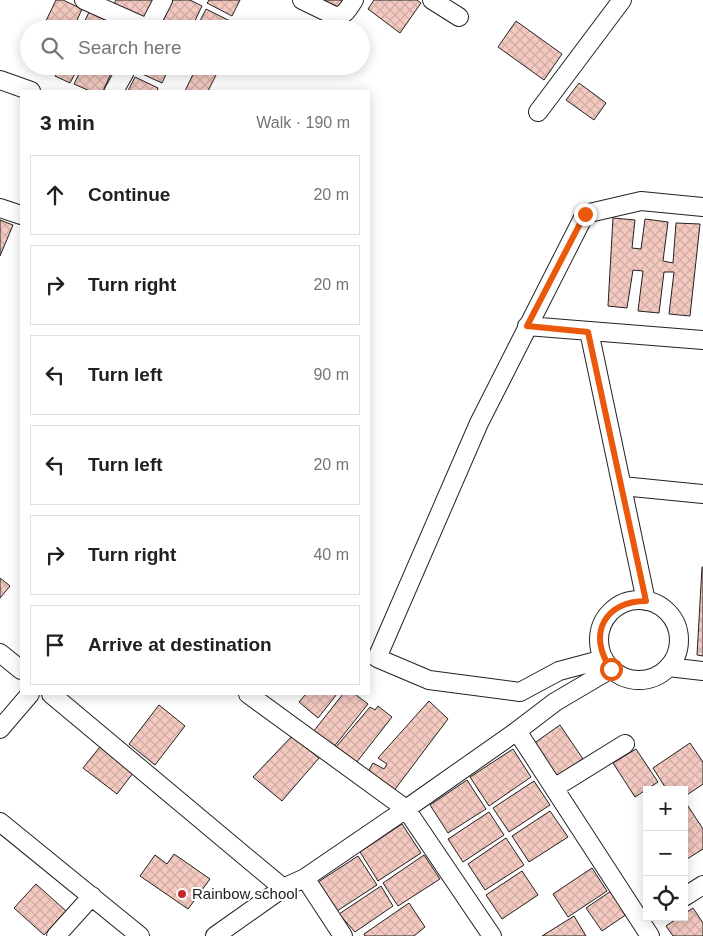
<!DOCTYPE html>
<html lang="en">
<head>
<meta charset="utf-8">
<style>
	body { margin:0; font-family:Helvetica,sans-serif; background:#f6f6f6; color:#202124 }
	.controls { position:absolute; right:15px; bottom:15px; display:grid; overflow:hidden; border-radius:0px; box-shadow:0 2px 12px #0003 }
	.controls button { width:45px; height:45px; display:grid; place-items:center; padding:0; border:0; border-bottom:1px solid #e0e0e0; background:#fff; color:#202124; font:25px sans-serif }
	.stop { position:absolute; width:15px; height:15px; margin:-11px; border:4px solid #ea580c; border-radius:50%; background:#fff }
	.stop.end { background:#ea580c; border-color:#fff; box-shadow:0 1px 5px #0008 }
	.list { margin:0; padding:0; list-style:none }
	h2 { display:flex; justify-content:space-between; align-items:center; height:65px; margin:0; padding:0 20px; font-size:21px }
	h2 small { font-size:16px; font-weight:400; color:#757577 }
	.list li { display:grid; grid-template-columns:32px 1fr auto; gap:15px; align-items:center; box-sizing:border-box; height:80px; margin:0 10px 10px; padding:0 10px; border:1px solid #e0e0e0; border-radius:0px }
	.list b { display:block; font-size:19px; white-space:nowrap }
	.list em { font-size:16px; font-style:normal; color:#757577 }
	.icon { flex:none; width:28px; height:28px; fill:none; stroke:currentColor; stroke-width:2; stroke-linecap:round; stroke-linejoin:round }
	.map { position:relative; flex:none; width:703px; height:936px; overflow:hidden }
	.search { position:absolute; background:#fff; box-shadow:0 2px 12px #0003; left:20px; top:20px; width:350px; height:55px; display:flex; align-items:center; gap:12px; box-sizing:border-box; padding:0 18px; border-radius:28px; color:#757577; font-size:19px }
	.panel { position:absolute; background:#fff; box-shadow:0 2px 12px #0003; left:20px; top:90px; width:350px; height:605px; border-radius:0px }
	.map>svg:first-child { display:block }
	.building { fill:url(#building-cross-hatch); stroke:#222 }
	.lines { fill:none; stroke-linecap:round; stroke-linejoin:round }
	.minor-casing { stroke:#222; stroke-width:20 }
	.minor { stroke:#fff; stroke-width:18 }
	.route { stroke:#ea580c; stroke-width:6 }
	.poi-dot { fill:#c62828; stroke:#fff; stroke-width:2 }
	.labels { text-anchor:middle; stroke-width:4; stroke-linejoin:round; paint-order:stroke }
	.poi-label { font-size:15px; fill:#222; stroke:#fff; text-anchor:start }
</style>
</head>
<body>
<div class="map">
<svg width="703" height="936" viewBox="0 0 703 936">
	<defs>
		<pattern id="building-cross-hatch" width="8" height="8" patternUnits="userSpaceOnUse" patternTransform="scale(1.25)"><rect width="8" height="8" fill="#f3c9c0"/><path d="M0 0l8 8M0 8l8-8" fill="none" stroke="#d0aca5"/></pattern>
	</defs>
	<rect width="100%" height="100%" fill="#fff"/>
	<path class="building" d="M 56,0 L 63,0 L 82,9 L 73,29 L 52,29 L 44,25 Z
		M 116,0 L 153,0 L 142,21 L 113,6 Z
		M 173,0 L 190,0 L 202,6 L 191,29 L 175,29 L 162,23 Z
		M 209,0 L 240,0 L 232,16 L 207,3 Z
		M 323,0 L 344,0 L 340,8 Z
		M 374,0 L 417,0 L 421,3 L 400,33 L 368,9 Z
		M 206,9 L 232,22 L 229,29 L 196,29 Z
		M 90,10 L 128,29 L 81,29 Z
		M 516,21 L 562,54 L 544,80 L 498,47 Z
		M 60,66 L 79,66 L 70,83 L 55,76 Z
		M 83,66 L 114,67 L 103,91 L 90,91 L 74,84 Z
		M 143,66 L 170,66 L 162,83 L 140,73 Z
		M 197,66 L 203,66 L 217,73 L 208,91 L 185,91 Z
		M 135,77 L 158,88 L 157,91 L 128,91 Z
		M 579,83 L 606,103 L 594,120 L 566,100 Z
		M 613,218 L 635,220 L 632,248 L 641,249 L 645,219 L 668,222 L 663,261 L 673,263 L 676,223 L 700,224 L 690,316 L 669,314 L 674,272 L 664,272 L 659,313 L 638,311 L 643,271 L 633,270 L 627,308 L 608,306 Z
		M 0,220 L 13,225 L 0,256 Z
		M 702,567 L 703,567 L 703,656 L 697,655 Z
		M 0,578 L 10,586 L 0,598 Z
		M 306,694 L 337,694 L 318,718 L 299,702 Z
		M 343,694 L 355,694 L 368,704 L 333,748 L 313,732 Z
		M 429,701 L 448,719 L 393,792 L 366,775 L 373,763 L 384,769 L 387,764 L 378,758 Z
		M 159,705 L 185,726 L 155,765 L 129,744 Z
		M 378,706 L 392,717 L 356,763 L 336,747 L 370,707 L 375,710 Z
		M 560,725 L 583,759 L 556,777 L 533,744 Z
		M 292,736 L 319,758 L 282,801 L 253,777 Z
		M 103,743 L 136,769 L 117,794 L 83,768 Z
		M 690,743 L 703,762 L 703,784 L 684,797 L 684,790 L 667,790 L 653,768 Z
		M 513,749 L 531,777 L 489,806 L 470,777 Z
		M 636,749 L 658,782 L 635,797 L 613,763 Z
		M 467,780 L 486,809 L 448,833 L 430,805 Z
		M 534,781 L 550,805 L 509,832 L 493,808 Z
		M 686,803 L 703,829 L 703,849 L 687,859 L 684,855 L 684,804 Z
		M 550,811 L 568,837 L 529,862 L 512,836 Z
		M 489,812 L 504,835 L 463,862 L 448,839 Z
		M 402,824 L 421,853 L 378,881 L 360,852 Z
		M 506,838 L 524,865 L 485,890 L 468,864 Z
		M 174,854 L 210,879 L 188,909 L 140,876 L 155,855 L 167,864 Z
		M 424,855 L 440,879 L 398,906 L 383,883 Z
		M 358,856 L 377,885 L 334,913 L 315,884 Z
		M 592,868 L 607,891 L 568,917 L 553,894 Z
		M 522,871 L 538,895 L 502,919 L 486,895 Z
		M 36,884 L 66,911 L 44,935 L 14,908 Z
		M 381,886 L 393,906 L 355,932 L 339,914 Z
		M 611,891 L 627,914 L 602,931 L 586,908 Z
		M 409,903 L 425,927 L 414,936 L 365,936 L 364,934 Z
		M 693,908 L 703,923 L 703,936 L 673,936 L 666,926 L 679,917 L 684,917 L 684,914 Z
		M 574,916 L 586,936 L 542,936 Z"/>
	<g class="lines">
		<defs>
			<path id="minor" d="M 84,0 L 149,29
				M 302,0 L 335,16 C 345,17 349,7 354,0
				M 432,0 L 459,17
				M 148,29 L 163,0
				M 0,80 L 31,91
				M 114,91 L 128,66
				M 538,112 L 622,0
				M 0,208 L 21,215
				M 527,326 L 703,340
				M 589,331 L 646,601
				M 622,486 L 703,494
				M599 640a40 40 0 1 1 80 0a40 40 0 1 1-80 0Z
				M 0,653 L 21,670
				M 604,659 L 559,671 L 520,692 L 429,680 L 377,658 L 479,423 L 585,214 L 641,201 L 703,207
				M 668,667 L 703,671
				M 51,694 L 283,888 L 215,936
				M 248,694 L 406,809 L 517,731 L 554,788
				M 0,729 L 30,694
				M 517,731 L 555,702 L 611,669
				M 625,744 L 554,788 L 650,936
				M 0,822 L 140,936
				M 305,878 L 343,936
				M 283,888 L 305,878 L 406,809 L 492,936
				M 684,897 L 703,885
				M 56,936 L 92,896"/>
		</defs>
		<use href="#minor" class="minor-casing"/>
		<use href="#minor" class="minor"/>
	</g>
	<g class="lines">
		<path class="route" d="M 585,214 L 527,326 L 588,332 L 646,601 C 604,601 587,635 611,669"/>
	</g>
	<circle class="poi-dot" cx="182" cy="894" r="5"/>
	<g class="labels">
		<g class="poi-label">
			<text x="192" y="899">Rainbow school</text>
		</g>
	</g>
</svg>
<div class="controls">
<button>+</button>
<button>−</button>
<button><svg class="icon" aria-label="locate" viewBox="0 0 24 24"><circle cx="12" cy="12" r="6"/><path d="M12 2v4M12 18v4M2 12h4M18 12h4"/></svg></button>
</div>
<div class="stop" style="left:611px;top:669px"></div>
<div class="stop end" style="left:585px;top:214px"></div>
<div class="search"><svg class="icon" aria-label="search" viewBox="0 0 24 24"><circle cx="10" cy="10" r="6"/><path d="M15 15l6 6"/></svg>Search here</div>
<section class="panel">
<h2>3 min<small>Walk · 190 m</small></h2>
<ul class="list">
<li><svg class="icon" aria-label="ahead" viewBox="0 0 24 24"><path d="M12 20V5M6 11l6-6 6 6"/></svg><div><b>Continue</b></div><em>20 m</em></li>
<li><svg class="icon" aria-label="right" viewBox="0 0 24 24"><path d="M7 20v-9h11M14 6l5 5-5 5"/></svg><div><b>Turn right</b></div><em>20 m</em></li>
<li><svg class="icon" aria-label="left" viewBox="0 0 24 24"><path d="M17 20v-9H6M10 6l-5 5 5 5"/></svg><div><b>Turn left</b></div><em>90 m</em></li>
<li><svg class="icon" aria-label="left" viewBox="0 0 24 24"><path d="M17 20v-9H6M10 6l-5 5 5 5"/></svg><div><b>Turn left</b></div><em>20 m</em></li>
<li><svg class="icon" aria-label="right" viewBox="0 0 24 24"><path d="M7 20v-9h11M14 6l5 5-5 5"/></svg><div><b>Turn right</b></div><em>40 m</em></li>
<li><svg class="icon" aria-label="arrive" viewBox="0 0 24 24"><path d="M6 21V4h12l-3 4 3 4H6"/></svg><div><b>Arrive at destination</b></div></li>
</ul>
</section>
</div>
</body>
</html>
